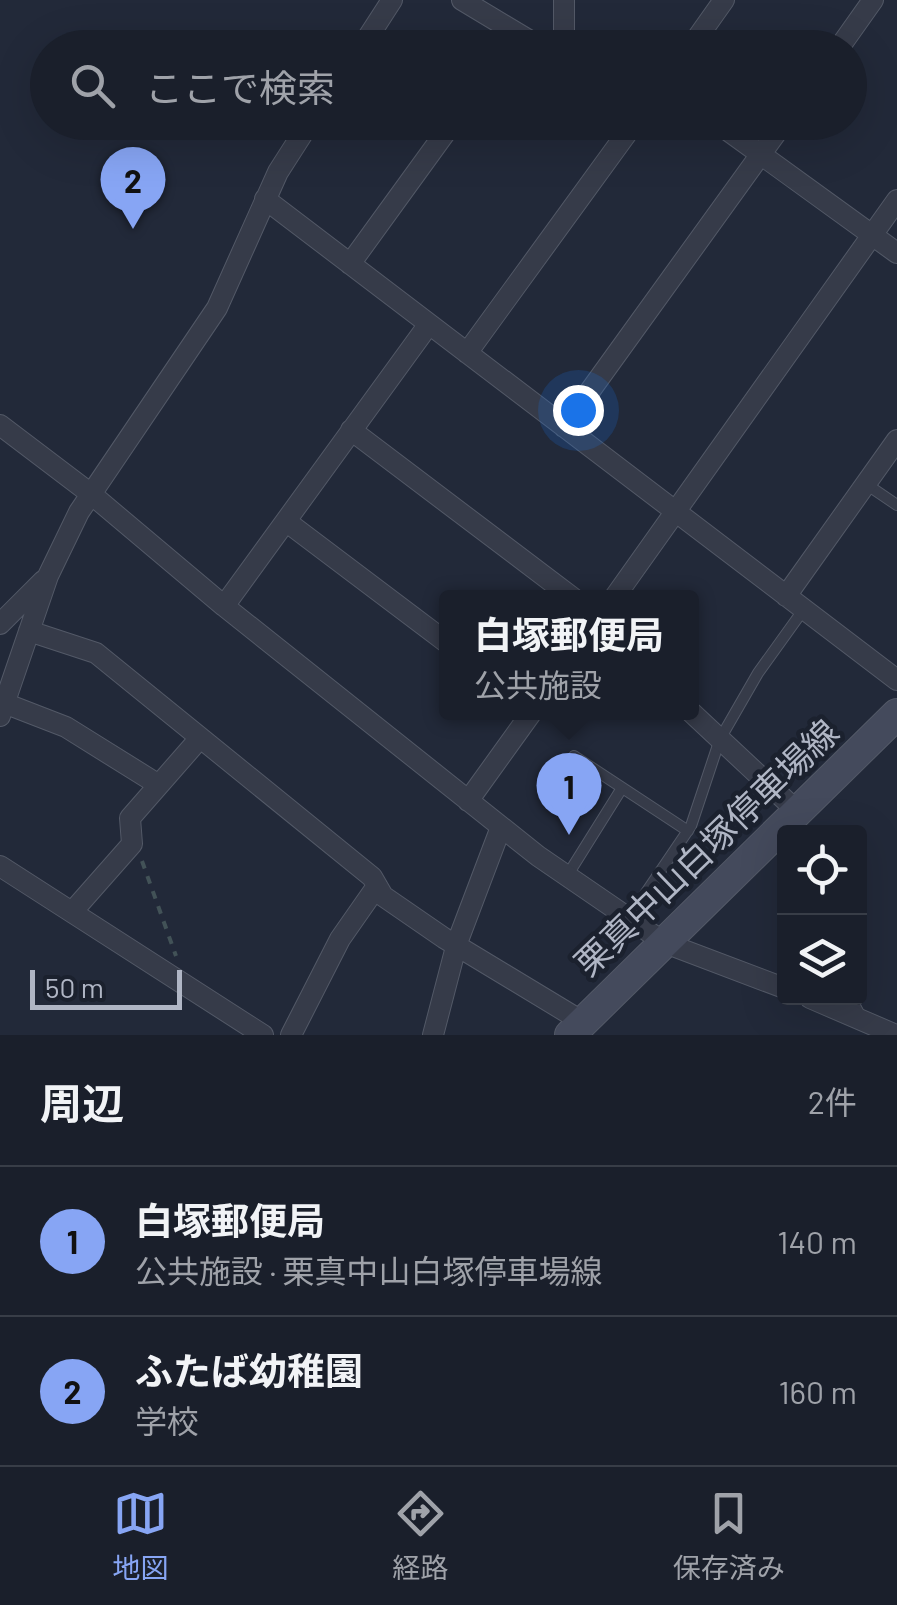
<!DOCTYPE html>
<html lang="ja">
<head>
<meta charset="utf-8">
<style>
	body { margin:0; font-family:Barlow,"Noto Sans JP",sans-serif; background:#232733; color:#f1f3f6 }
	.controls { position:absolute; right:30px; bottom:30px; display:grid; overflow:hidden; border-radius:10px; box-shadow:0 10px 40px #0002 }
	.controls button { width:90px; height:90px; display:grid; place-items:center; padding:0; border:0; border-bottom:2px solid #383d47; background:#1a1f2b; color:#f1f3f6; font:50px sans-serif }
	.scale { position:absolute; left:30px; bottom:25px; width:152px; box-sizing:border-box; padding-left:10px; border:5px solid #b0b6c5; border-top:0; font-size:28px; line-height:35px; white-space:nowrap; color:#b0b6c5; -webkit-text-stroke:8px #1b212e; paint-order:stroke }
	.you { position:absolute; left:578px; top:410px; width:35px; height:35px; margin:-25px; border:8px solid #fff; border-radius:50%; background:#1a73e8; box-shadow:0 0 0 15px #1a73e833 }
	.badge { display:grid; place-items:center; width:65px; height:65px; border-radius:50%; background:#87a5f4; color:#111; font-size:32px; font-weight:700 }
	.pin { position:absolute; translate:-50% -82px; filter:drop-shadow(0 2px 5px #0008) }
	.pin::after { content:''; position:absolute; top:52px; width:35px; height:30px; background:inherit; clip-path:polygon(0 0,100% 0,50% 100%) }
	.popup { position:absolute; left:439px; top:590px; width:260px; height:130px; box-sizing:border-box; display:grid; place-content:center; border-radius:10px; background:#1a1f2b; filter:drop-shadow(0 2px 8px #0005); font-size:32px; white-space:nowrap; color:#9fa2a9 }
	.popup b { font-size:38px; color:#f1f3f6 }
	.popup::after { content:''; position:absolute; left:50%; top:100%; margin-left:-20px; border:20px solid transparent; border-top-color:#1a1f2b }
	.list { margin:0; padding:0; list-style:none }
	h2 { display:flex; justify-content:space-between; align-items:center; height:130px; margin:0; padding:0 40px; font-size:42px }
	h2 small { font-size:32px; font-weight:400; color:#9fa2a9 }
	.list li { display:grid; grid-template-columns:65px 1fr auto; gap:30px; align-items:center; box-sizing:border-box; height:150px; padding:0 40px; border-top:2px solid #383d47 }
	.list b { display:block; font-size:38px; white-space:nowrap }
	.list p { margin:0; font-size:32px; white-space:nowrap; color:#9fa2a9 }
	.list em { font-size:32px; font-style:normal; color:#9fa2a9 }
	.icon { flex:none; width:55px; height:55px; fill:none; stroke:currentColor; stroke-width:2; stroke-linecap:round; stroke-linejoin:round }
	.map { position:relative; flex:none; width:897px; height:1035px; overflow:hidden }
	.search { position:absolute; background:#1a1f2b; box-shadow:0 10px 40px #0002; left:30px; right:30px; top:30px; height:110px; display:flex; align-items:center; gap:25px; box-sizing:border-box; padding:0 35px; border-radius:55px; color:#9fa2a9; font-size:38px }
	.sheet { height:430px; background:#1a1f2b }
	nav { display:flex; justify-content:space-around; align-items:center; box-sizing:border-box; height:140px; border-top:2px solid #383d47; background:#1a1f2b; font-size:28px; color:#9fa2a9 }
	nav a { display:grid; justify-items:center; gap:5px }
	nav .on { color:#87a5f4 }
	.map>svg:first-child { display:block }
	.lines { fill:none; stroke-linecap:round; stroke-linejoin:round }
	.lane-casing { stroke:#535967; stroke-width:12 }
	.street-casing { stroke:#535967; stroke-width:22 }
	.secondary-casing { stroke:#535967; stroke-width:32 }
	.path { stroke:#425257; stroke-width:4; stroke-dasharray:8 8; stroke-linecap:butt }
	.lane { stroke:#363b49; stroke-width:10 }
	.street { stroke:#363b49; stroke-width:20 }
	.secondary { stroke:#444a5c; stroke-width:30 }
	.labels { text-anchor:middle; stroke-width:9; stroke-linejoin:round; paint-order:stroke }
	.street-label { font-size:35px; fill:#b0b6c5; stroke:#1b212e }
</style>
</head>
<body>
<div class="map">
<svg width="897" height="1035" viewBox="0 0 897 1035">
	<rect width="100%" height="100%" fill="#222939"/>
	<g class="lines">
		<defs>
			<path id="lane" d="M 866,484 L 897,505
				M 574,756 L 688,831
				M 567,876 L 622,788
				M 860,886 L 861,887
				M 628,919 L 691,826 L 720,739 L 758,673 L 804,609
				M 851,998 L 862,1019"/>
			<path id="street" d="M 462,0 L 542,48
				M 361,48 L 392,0
				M 564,48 L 564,0
				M 690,48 L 724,0
				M 839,48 L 873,0
				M 716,122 L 897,253
				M 265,199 L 897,680
				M 350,264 L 453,122
				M 467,353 L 635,122
				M 0,425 L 91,494 L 224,606 L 538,856 L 665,943 L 784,988
				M 564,427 L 784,122
				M 351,430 L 573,598
				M 287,522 L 446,642
				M 786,596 L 897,440
				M 614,598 L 897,200
				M 224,606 L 429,324
				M 0,624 L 43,581
				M 29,631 L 96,653 L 372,877 L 383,896 L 444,938 L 583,1022
				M 4,703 L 66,727 L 159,785
				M 691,712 L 798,812
				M 0,716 L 48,576 L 79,512 L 217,308 L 278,172 L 310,122
				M 468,801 L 532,712
				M 0,866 L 263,1035
				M 72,912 L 132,844 L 130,818 L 200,738
				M 810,998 L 896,1035
				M 291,1035 L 340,939 L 377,886
				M 433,1035 L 457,943 L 501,827"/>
			<path id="secondary" d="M 570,1035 L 897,714"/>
		</defs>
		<use href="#lane" class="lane-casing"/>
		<use href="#street" class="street-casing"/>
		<use href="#secondary" class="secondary-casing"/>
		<path class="path" d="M 142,861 L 176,956"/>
		<use href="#lane" class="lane"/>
		<use href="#street" class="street"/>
		<use href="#secondary" class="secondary"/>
	</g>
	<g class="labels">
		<g class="street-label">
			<text transform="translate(707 848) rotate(-44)" y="12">栗真中山白塚停車場線</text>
		</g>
	</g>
</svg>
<div class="controls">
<button><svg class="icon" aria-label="locate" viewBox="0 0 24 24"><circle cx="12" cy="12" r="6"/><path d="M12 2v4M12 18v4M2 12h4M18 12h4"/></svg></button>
<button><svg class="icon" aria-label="layers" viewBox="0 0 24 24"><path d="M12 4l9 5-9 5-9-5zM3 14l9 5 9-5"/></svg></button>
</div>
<div class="scale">50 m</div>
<div class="you"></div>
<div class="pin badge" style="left:569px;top:835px">1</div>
<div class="popup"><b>白塚郵便局</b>公共施設</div>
<div class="pin badge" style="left:133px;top:229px">2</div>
<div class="search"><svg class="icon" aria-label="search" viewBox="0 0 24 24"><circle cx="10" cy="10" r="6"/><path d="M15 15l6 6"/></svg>ここで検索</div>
</div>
<section class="sheet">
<h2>周辺<small>2件</small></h2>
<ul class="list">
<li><span class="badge">1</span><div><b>白塚郵便局</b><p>公共施設 · 栗真中山白塚停車場線</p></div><em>140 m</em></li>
<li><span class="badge">2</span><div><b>ふたば幼稚園</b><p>学校</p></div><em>160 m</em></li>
</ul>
</section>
<nav>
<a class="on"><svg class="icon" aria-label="map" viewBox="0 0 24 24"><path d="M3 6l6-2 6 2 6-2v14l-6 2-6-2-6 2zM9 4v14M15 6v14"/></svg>地図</a>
<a><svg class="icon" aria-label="directions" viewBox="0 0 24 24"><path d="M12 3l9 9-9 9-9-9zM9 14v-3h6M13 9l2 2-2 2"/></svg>経路</a>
<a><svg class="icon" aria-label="saved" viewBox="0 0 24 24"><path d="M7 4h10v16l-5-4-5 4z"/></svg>保存済み</a>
</nav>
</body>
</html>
